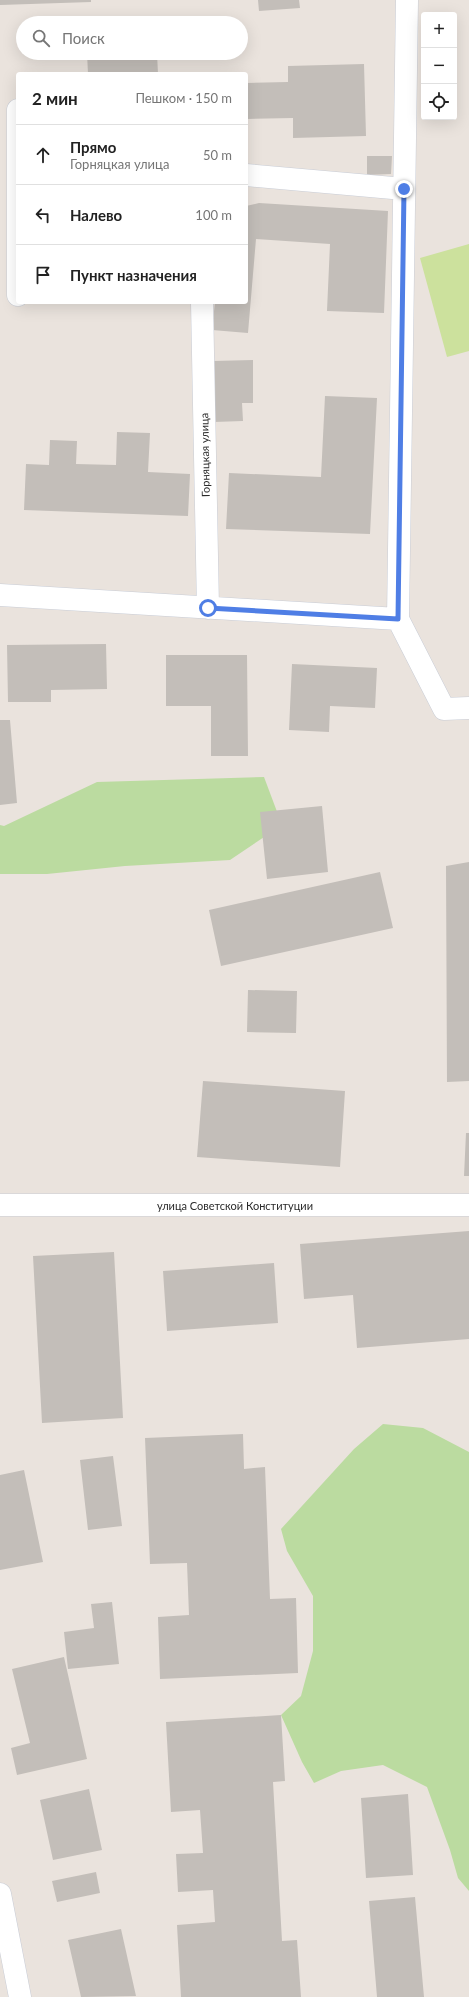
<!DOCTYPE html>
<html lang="ru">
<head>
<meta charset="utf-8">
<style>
	body { margin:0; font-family:Lato,sans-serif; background:#f2f2f2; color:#222 }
	.controls { position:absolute; right:12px; top:12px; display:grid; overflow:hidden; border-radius:4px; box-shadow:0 4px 16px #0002 }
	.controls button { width:36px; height:36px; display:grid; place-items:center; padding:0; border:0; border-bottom:1px solid #e0e0e0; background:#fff; color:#222; font:20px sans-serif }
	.stop { position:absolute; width:12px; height:12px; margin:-9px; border:3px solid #4f7ee5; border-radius:50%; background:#fff }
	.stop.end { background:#4f7ee5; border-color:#fff; box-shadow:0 1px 4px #0008 }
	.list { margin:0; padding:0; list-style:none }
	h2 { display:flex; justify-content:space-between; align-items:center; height:52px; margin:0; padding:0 16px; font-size:17px }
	h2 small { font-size:13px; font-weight:400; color:#767676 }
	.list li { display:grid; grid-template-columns:26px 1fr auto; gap:12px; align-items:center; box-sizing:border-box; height:60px; padding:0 16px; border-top:1px solid #e0e0e0 }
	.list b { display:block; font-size:15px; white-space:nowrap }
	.list p { margin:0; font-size:13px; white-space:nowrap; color:#767676 }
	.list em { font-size:13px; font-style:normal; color:#767676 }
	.icon { flex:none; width:22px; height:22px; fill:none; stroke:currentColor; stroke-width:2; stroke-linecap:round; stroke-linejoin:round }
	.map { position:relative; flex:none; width:469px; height:1997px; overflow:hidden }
	.search { position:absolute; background:#fff; box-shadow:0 4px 16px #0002; left:16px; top:16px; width:232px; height:44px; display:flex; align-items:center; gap:10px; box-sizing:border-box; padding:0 14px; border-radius:22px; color:#767676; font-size:15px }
	.panel { position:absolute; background:#fff; box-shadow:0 4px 16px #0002; left:16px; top:72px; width:232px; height:232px; border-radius:4px }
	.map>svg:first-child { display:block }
	.green { fill:#bbdba0 }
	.pitch { fill:#cce19d }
	.building { fill:#c3beb9 }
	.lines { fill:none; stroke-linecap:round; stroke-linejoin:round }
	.minor-casing { stroke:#c9cdd6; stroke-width:23 }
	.minor { stroke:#fff; stroke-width:22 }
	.route { stroke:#4f7ee5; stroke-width:5 }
	.labels { text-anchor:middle; stroke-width:4; stroke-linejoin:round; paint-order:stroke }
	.street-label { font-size:11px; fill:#2a2a2a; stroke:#fff }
</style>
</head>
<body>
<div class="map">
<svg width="469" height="1997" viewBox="0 0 469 1997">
	<rect width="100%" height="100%" fill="#eae3dd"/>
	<path class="green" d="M 264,777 L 282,825 L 230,860 L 125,866 L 47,874 L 0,874 L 0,825 L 4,826 L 97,782 Z
		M 383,1424 L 423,1428 L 469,1452 L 469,1891 L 458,1878 L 450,1850 L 427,1787 L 383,1765 L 341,1771 L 314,1783 L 302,1762 L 281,1715 L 301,1696 L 313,1651 L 313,1596 L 287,1551 L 281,1529 L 354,1449 Z"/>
	<path class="pitch" d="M 469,244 L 469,351 L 447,357 L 420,258 Z"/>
	<path class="building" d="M 0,0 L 91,0 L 91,2 L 0,5 Z
		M 258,0 L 299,0 L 300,8 L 259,11 Z
		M 87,53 L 157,53 L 158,74 L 88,74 Z
		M 364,64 L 366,136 L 293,138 L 293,118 L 246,119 L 246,83 L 288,82 L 288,66 Z
		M 367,156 L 392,156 L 391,174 L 367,175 Z
		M 259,203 L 388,211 L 384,313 L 327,311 L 330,244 L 256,239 L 248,333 L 212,330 L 215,302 L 246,302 L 246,206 Z
		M 253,360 L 253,403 L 242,403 L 243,421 L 214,422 L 213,361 Z
		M 325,396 L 377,398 L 370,534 L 226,529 L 229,473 L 321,477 Z
		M 117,432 L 150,433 L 148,472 L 190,474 L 188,516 L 24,510 L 26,464 L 49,465 L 50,440 L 77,441 L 76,464 L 116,465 Z
		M 106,644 L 107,689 L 51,690 L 51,702 L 8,702 L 7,645 Z
		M 166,655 L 247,655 L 248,756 L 211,756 L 211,706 L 166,706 Z
		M 292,664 L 377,668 L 375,708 L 330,706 L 329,732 L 289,730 Z
		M 0,720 L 10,720 L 17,803 L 0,805 Z
		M 322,806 L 328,872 L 267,879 L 260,812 Z
		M 469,862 L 469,1081 L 447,1082 L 446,866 Z
		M 380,872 L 393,928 L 221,966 L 209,910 Z
		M 248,990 L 297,991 L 296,1033 L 247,1032 Z
		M 203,1081 L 345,1091 L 340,1167 L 197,1157 Z
		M 466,1133 L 469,1133 L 469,1176 L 464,1176 Z
		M 469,1231 L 469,1339 L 357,1348 L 353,1295 L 304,1299 L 300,1244 Z
		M 114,1252 L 123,1418 L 42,1423 L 33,1256 Z
		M 274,1263 L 278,1323 L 167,1331 L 163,1271 Z
		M 243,1434 L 244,1469 L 265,1467 L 270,1599 L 296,1598 L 298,1673 L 160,1679 L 158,1617 L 189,1615 L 187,1563 L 150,1564 L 145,1438 Z
		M 113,1456 L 122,1526 L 88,1530 L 80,1460 Z
		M 24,1470 L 43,1562 L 0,1570 L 0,1475 Z
		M 112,1602 L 119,1664 L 68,1669 L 64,1632 L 94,1628 L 91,1604 Z
		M 64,1657 L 87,1759 L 17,1775 L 11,1748 L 30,1743 L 12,1669 Z
		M 281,1715 L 285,1781 L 273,1782 L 282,1941 L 297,1940 L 301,1997 L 181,1997 L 177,1925 L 215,1922 L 213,1890 L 178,1892 L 176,1854 L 203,1853 L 200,1810 L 171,1812 L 166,1722 Z
		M 89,1789 L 102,1850 L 53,1860 L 40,1800 Z
		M 408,1794 L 413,1875 L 366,1878 L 361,1798 Z
		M 96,1872 L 100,1893 L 57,1902 L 52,1881 Z
		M 415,1897 L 424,1997 L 377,1997 L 369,1901 Z
		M 121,1929 L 136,1996 L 81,1997 L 68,1940 Z"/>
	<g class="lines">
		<defs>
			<path id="minor" d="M 407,0 L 398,619 L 444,709 L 469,708
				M 18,110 L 18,295
				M 246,175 L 404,189
				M 202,302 L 208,608
				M 0,595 L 398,619
				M 0,1205 L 469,1205
				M 0,1894 L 20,1997"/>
		</defs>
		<use href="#minor" class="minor-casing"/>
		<use href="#minor" class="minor"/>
	</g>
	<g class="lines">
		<path class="route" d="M 208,608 L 398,619 L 404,189"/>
	</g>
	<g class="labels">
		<g class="street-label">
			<text transform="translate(205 455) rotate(-91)" y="4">Горняцкая улица</text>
			<text x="235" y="1210">улица Советской Конституции</text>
		</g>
	</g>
</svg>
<div class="controls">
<button>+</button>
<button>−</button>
<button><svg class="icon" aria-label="locate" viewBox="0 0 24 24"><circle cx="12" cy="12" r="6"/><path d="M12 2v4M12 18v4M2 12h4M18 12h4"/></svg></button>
</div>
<div class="stop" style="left:208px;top:608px"></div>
<div class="stop end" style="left:404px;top:189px"></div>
<div class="search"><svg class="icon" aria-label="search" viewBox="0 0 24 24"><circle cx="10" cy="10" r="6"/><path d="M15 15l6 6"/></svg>Поиск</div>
<section class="panel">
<h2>2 мин<small>Пешком · 150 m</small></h2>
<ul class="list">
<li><svg class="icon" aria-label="ahead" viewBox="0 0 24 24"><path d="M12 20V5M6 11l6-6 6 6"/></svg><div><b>Прямо</b><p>Горняцкая улица</p></div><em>50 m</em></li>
<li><svg class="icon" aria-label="left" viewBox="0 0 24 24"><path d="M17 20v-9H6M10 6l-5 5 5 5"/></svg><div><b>Налево</b></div><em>100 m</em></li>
<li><svg class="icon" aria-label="arrive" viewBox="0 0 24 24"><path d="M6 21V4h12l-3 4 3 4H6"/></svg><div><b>Пункт назначения</b></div></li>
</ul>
</section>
</div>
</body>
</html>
